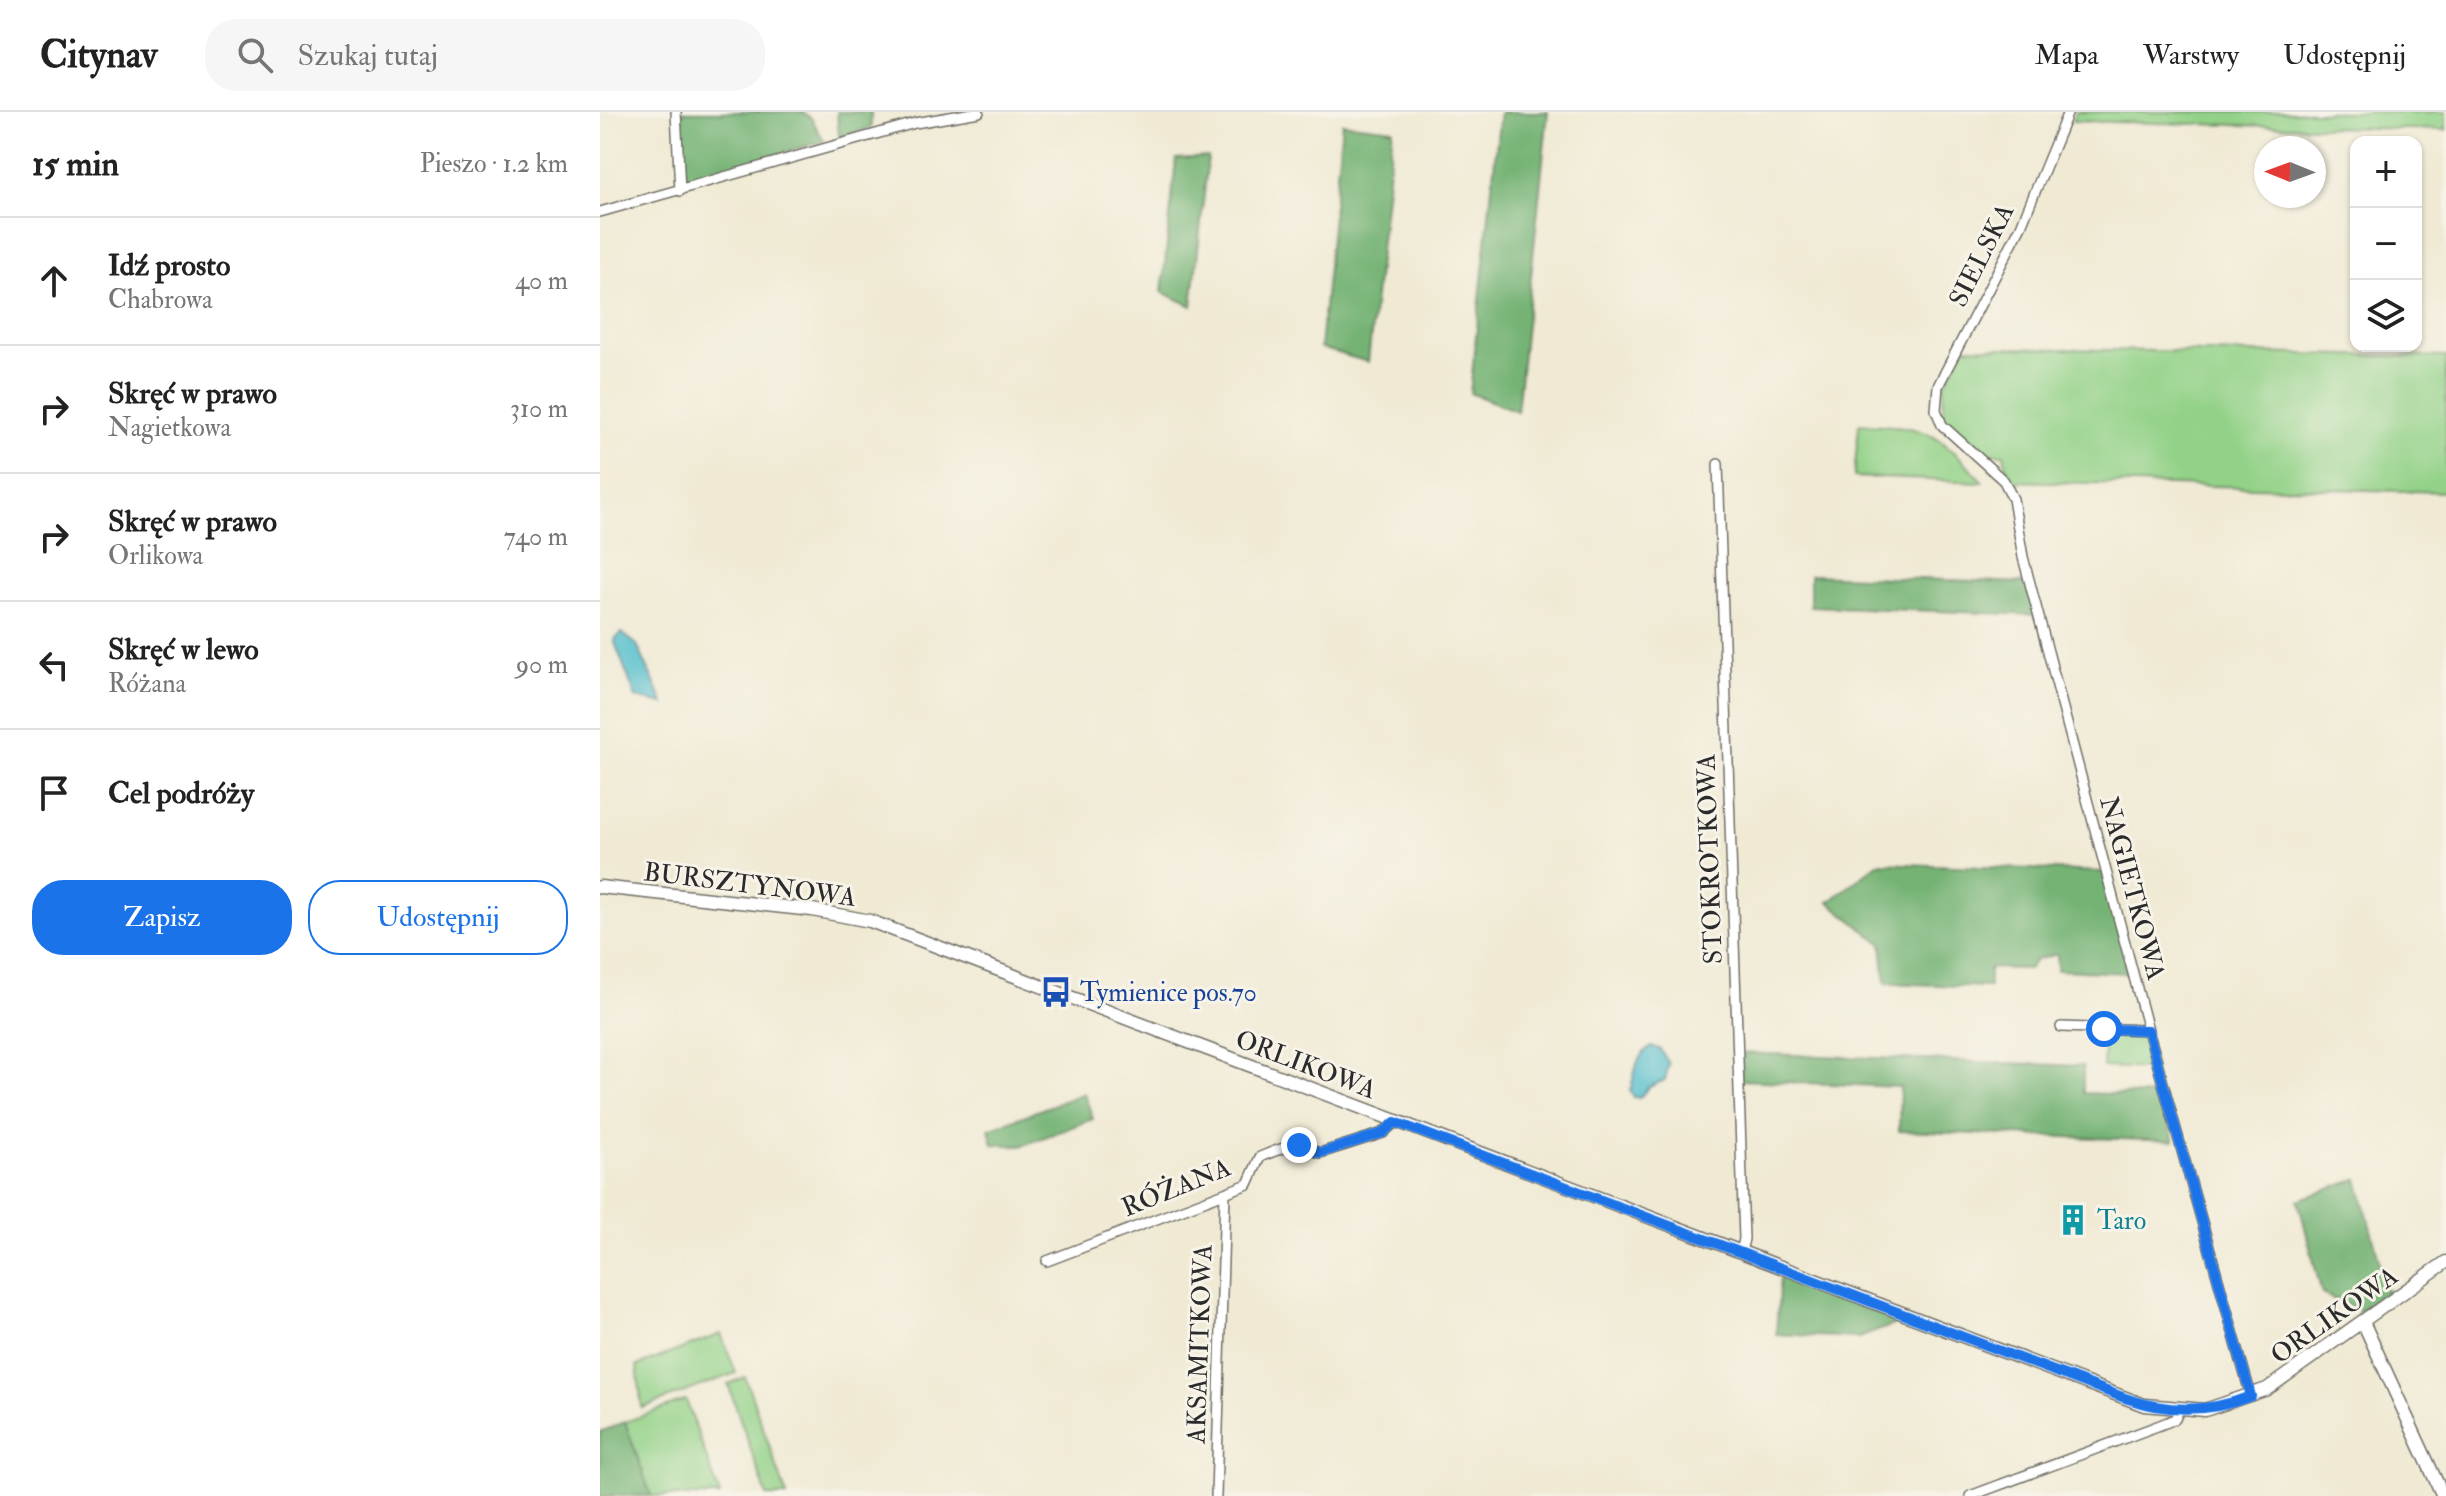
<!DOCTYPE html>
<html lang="pl">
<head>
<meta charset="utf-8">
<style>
	body { margin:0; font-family:"IM FELL Double Pica",serif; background:#f6f6f6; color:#222 }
	.controls { position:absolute; right:24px; top:24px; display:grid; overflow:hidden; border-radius:16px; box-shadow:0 2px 6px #0004 }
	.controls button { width:72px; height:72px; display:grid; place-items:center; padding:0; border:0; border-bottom:2px solid #e0e0e0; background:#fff; color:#222; font:40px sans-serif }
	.compass { position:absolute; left:1654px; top:24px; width:72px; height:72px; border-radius:50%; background:#fff; box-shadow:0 2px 6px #0004; rotate:271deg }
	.stop { position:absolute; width:24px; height:24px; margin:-18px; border:6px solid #1a73e8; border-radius:50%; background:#fff }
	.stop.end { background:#1a73e8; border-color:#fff; box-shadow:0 2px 8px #0008 }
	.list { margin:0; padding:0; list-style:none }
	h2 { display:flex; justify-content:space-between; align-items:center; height:104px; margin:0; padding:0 32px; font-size:34px }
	h2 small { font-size:26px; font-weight:400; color:#767676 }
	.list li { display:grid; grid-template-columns:52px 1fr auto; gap:24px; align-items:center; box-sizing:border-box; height:128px; padding:0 32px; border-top:2px solid #e0e0e0 }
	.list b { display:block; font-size:30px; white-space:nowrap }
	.list p { margin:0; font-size:26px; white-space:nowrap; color:#767676 }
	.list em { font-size:26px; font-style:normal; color:#767676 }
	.actions { display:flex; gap:16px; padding:24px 32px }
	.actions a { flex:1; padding:18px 0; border:2px solid #1a73e8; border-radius:32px; text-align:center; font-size:28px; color:#1a73e8 }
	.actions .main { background:#1a73e8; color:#fff }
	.icon { flex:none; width:44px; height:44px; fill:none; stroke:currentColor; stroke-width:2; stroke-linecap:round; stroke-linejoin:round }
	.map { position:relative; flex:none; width:1846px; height:1384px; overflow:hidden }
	header { display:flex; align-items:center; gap:48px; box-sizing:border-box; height:112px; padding:0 40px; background:#fff; border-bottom:2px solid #e0e0e0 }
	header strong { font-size:38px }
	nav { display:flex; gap:44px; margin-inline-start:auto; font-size:28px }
	.search { width:560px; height:72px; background:#f6f6f6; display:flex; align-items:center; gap:20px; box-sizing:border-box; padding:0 28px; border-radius:32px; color:#767676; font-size:30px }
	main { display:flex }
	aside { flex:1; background:#fff }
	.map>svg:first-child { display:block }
	.green { fill:#92d187; stroke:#5e7e59; stroke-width:2 }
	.forest { fill:#75b374; stroke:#506f50; stroke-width:2 }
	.water { fill:#51bdcc; stroke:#3e747c; stroke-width:2 }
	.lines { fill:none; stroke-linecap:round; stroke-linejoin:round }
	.minor-casing { stroke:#706e66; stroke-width:12 }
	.tertiary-casing { stroke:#706e66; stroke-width:15 }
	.minor { stroke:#fff; stroke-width:9 }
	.tertiary { stroke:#fff; stroke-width:12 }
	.route { stroke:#1a73e8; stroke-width:10 }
	.labels { text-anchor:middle; stroke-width:6; stroke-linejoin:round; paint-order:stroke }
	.street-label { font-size:26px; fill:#2b2b2b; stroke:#f7f3e8 }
	.transit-label { font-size:26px; fill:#164399; stroke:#f7f3e8; text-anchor:start }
	.culture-label { font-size:26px; fill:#0d838f; stroke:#f7f3e8; text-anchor:start }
</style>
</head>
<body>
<header>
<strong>Citynav</strong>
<div class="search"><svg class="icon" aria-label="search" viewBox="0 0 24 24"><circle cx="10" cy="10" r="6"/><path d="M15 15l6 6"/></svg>Szukaj tutaj</div>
<nav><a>Mapa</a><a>Warstwy</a><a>Udostępnij</a></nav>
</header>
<main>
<aside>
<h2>15 min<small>Pieszo · 1.2 km</small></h2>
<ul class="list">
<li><svg class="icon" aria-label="ahead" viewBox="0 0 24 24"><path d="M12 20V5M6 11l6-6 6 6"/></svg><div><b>Idź prosto</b><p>Chabrowa</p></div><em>40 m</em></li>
<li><svg class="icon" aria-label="right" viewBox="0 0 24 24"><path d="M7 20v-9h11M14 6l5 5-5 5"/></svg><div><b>Skręć w prawo</b><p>Nagietkowa</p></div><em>310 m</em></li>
<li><svg class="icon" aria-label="right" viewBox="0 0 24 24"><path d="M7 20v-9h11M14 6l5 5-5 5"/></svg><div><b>Skręć w prawo</b><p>Orlikowa</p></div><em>740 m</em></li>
<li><svg class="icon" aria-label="left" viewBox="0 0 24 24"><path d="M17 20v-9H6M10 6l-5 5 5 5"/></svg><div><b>Skręć w lewo</b><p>Różana</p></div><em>90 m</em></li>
<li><svg class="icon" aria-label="arrive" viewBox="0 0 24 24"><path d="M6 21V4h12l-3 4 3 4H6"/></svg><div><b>Cel podróży</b></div></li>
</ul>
<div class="actions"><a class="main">Zapisz</a><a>Udostępnij</a></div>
</aside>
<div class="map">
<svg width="1846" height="1384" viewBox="0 0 1846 1384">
	<rect width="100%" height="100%" fill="#f7f3e8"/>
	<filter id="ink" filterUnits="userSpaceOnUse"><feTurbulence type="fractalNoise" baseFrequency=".0125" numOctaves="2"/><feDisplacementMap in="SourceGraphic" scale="16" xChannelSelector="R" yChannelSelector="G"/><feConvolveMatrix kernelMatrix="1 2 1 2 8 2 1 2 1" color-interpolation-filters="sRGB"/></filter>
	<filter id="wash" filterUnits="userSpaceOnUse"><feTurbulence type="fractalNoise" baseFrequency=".006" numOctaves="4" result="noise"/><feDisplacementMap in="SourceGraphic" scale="32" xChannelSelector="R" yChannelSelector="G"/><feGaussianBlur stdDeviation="1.8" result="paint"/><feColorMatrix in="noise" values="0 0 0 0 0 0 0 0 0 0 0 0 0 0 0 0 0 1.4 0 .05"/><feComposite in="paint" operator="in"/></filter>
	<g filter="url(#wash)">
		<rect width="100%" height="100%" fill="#f0ead4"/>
		<path class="green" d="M 1476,0 L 1846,0 L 1846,18 L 1472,9 Z
			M 1365,235 L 1846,245 L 1846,380 L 1409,369 L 1404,342 L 1382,341 L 1343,308 L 1344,273 Z
			M 1259,312 C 1325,314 1337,318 1383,370 L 1254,365 Z
			M 1505,921 L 1546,923 L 1555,957 L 1503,955 Z
			M 121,1222 L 136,1261 L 42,1296 L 37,1254 Z
			M 145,1265 L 187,1384 L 167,1384 L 128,1272 Z
			M 86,1288 L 120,1384 L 51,1384 L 25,1310 Z"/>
		<path class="forest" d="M 81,0 L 202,0 L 211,6 L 224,29 L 85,69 Z
			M 237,0 L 271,0 L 271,16 L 239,25 Z
			M 900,0 L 948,0 L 917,299 L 870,281 Z
			M 742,11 L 793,17 L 768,250 L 720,236 Z
			M 608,45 L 592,194 L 562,180 L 576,47 Z
			M 1210,463 L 1427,471 L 1436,503 L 1210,494 Z
			M 1279,751 L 1503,760 L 1530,861 L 1457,858 L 1457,842 L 1435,848 L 1429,857 L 1389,856 L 1389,875 L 1286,871 L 1282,832 L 1229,790 Z
			M 1140,941 L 1483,954 L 1483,981 L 1561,984 L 1574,1029 L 1299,1019 L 1300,975 L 1141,968 Z
			M 484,981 L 493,1007 L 421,1034 L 393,1032 L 389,1017 Z
			M 1758,1067 L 1787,1179 L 1760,1199 L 1722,1182 L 1698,1088 Z
			M 1180,1164 L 1301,1210 L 1259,1226 L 1176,1222 Z
			M 25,1310 L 51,1384 L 0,1384 L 0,1320 Z"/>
		<path class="water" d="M 22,521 L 37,533 L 64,592 L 36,586 L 14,528 Z
			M 1052,935 L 1060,937 L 1069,952 L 1065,968 L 1049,975 L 1039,986 L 1034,985 L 1030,979 C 1035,963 1035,942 1052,935 Z"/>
	</g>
	<g filter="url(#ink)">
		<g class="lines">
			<defs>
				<path id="minor" d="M 76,0 L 80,79
					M 1468,0 L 1421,114 L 1338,274 L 1336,298 L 1342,313 L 1404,369 L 1413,387 L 1423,445 L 1548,918 L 1651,1284
					M 0,100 L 315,11 L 379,0
					M 1118,352 L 1144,1127 L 1141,1140
					M 1461,915 L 1548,918
					M 447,1149 L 648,1072 L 660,1045 C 687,1034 693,1030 720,1041 L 783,1021 L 795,1010
					M 616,1384 L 625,1081
					M 1370,1384 L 1560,1313 L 1575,1307 L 1579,1298"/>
				<path id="tertiary" d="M 0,775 L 212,798 L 270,809 L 1544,1293 L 1605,1298 L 1667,1277 L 1846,1150
					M 1763,1210 L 1843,1384"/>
			</defs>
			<use href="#minor" class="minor-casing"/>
			<use href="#tertiary" class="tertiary-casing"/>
			<use href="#minor" class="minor"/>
			<use href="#tertiary" class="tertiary"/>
		</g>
	</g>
	<g class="lines" filter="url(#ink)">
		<path class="route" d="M 699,1033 L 720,1041 L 783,1021 L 795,1010 L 1525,1286 C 1568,1301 1609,1301 1651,1284 L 1548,918 L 1504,917"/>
	</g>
	<defs>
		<symbol id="bus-bare" viewBox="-9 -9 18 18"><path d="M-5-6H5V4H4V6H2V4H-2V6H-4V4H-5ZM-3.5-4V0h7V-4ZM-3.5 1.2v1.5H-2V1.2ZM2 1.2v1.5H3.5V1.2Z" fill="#1a4fb4" stroke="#f7f3e8" stroke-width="2.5" paint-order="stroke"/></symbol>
		<symbol id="building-bare" viewBox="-9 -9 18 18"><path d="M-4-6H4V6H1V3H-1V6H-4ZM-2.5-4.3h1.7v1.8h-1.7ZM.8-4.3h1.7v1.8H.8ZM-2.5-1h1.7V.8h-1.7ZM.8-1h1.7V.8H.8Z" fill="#0f9aa8" stroke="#f7f3e8" stroke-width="2.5" paint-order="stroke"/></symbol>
	</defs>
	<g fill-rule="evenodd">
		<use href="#bus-bare" x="434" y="858" width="44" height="44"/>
		<use href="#building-bare" x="1451" y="1086" width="44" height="44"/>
	</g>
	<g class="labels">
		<g class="street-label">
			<text transform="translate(1381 143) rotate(-63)" y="9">SIELSKA</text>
			<text transform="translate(1109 747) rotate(-92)" y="9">STOKROTKOWA</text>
			<text transform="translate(150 772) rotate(7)" y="9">BURSZTYNOWA</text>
			<text transform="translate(1533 776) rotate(75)" y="9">NAGIETKOWA</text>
			<text transform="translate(706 952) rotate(21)" y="9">ORLIKOWA</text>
			<text transform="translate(576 1075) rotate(-22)" y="9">RÓŻANA</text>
			<text transform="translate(1734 1203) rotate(-35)" y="9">ORLIKOWA</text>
			<text transform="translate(599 1232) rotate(-88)" y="9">AKSAMITKOWA</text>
		</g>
		<g class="transit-label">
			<text x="480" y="889">Tymienice pos.70</text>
		</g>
		<g class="culture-label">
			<text x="1497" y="1117">Taro</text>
		</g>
	</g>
</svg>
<div class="controls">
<button>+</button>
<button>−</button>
<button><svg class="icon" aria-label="layers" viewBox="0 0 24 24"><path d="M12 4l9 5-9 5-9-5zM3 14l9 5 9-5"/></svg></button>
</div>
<svg class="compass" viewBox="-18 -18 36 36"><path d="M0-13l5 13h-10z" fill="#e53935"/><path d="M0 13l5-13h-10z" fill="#767676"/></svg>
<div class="stop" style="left:1504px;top:917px"></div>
<div class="stop end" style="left:699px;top:1033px"></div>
</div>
</main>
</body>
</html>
